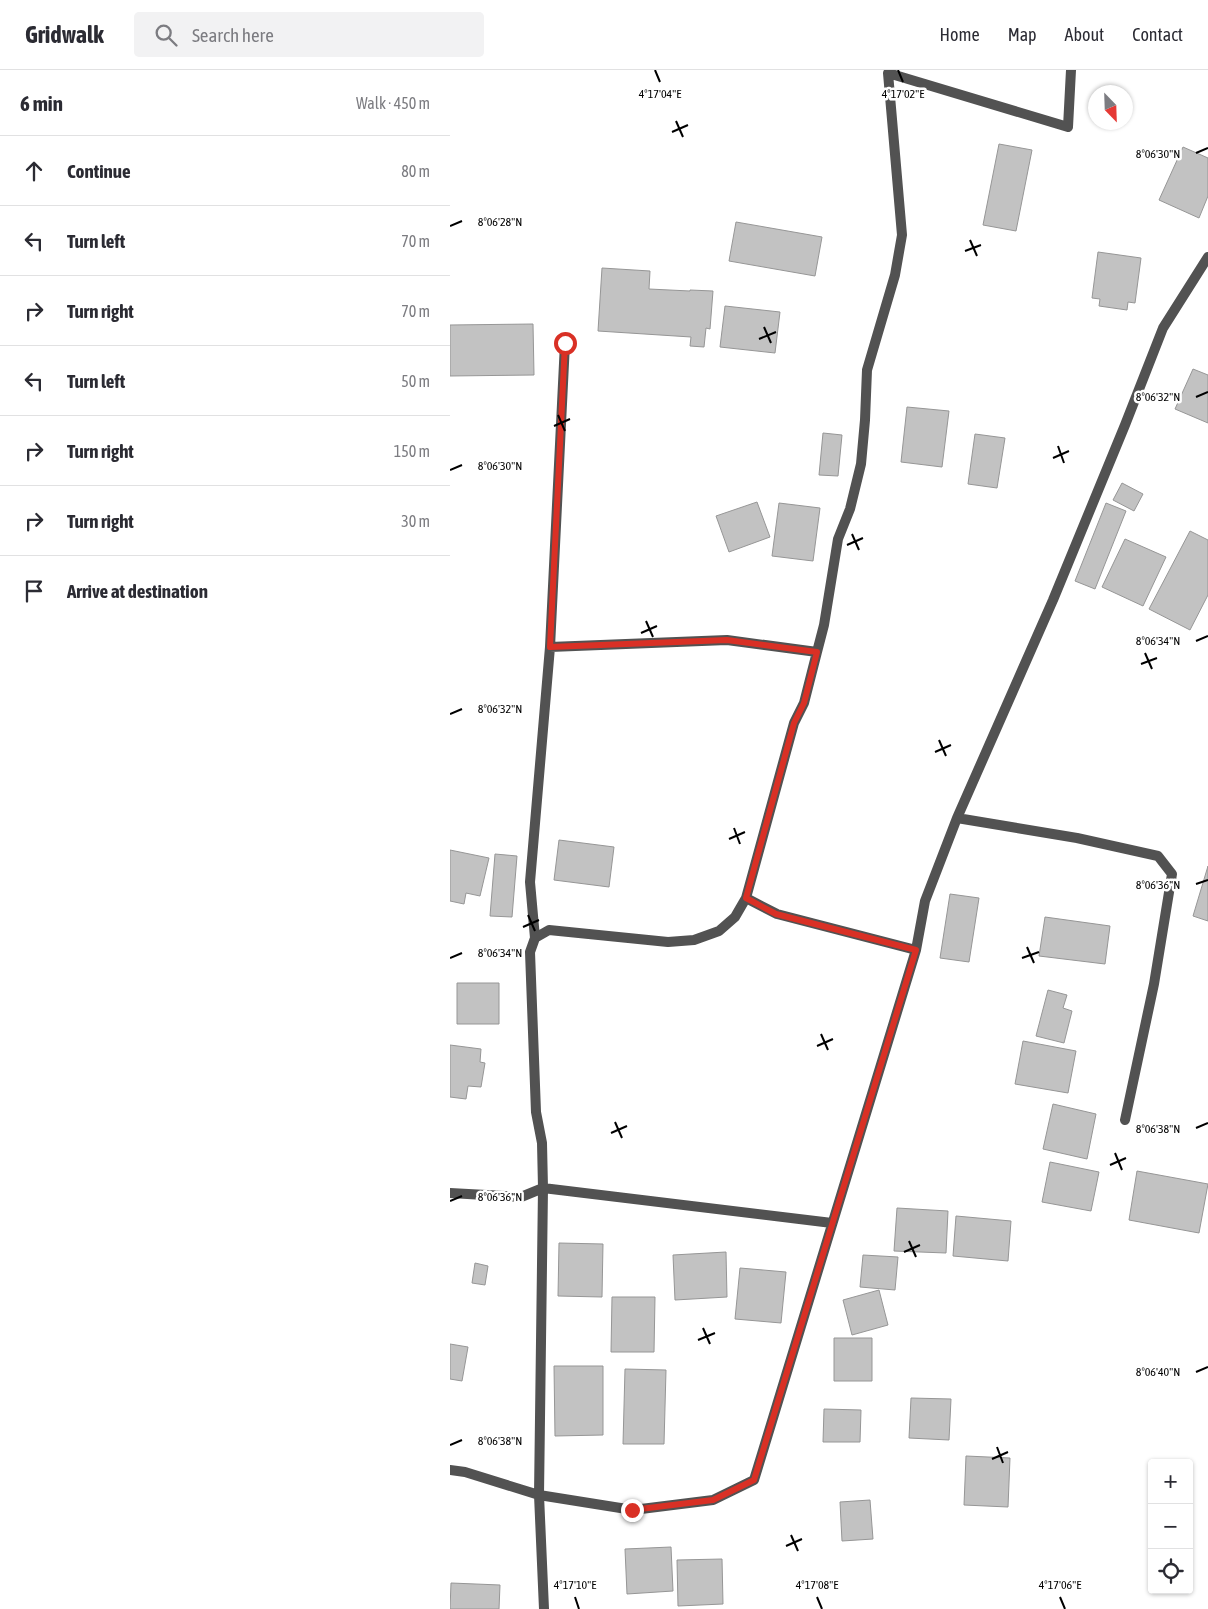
<!DOCTYPE html>
<html lang="en">
<head>
<meta charset="utf-8">
<style>
	body { margin:0; font-family:"Asap Condensed",sans-serif; background:#f2f2f3; color:#2b2b33 }
	.controls { position:absolute; right:15px; bottom:15px; display:grid; overflow:hidden; border-radius:5px; box-shadow:0 1px 4px #0004 }
	.controls button { width:45px; height:45px; display:grid; place-items:center; padding:0; border:0; border-bottom:1px solid #e1e1e2; background:#fff; color:#2b2b33; font:25px sans-serif }
	.compass { position:absolute; left:638px; top:15px; width:45px; height:45px; border-radius:50%; background:#fff; box-shadow:0 1px 4px #0004; rotate:157deg }
	.stop { position:absolute; width:15px; height:15px; margin:-11px; border:4px solid #d93025; border-radius:50%; background:#fff }
	.stop.end { background:#d93025; border-color:#fff; box-shadow:0 1px 5px #0008 }
	.list { margin:0; padding:0; list-style:none }
	h2 { display:flex; justify-content:space-between; align-items:center; height:65px; margin:0; padding:0 20px; font-size:21px }
	h2 small { font-size:16px; font-weight:400; color:#7c7c81 }
	.list li { display:grid; grid-template-columns:32px 1fr auto; gap:15px; align-items:center; box-sizing:border-box; height:70px; padding:0 20px; border-top:1px solid #e1e1e2 }
	.list b { display:block; font-size:19px; white-space:nowrap }
	.list em { font-size:16px; font-style:normal; color:#7c7c81 }
	.icon { flex:none; width:28px; height:28px; fill:none; stroke:currentColor; stroke-width:2; stroke-linecap:round; stroke-linejoin:round }
	.map { position:relative; flex:none; width:758px; height:1539px; overflow:hidden }
	header { display:flex; align-items:center; gap:30px; box-sizing:border-box; height:70px; padding:0 25px; background:#fff; border-bottom:1px solid #e1e1e2 }
	header strong { font-size:24px }
	nav { display:flex; gap:28px; margin-inline-start:auto; font-size:18px }
	.search { width:350px; height:45px; background:#f2f2f3; display:flex; align-items:center; gap:12px; box-sizing:border-box; padding:0 18px; border-radius:5px; color:#7c7c81; font-size:19px }
	main { display:flex }
	aside { flex:1; background:#fff }
	.map>svg:first-child { display:block }
	.building { fill:#c2c2c2; stroke:#969696 }
	.lines { fill:none; stroke-linecap:round; stroke-linejoin:round }
	.minor { stroke:#525252; stroke-width:10 }
	.route { stroke:#d93025; stroke-width:6 }
	.ticks { fill:none; stroke:#000; stroke-width:2 }
	.ticks-label { font-size:12px; text-anchor:middle; fill:#000; stroke:#fff; stroke-width:5; stroke-linejoin:round; paint-order:stroke }
</style>
</head>
<body>
<header>
<strong>Gridwalk</strong>
<div class="search"><svg class="icon" aria-label="search" viewBox="0 0 24 24"><circle cx="10" cy="10" r="6"/><path d="M15 15l6 6"/></svg>Search here</div>
<nav><a>Home</a><a>Map</a><a>About</a><a>Contact</a></nav>
</header>
<main>
<aside>
<h2>6 min<small>Walk · 450 m</small></h2>
<ul class="list">
<li><svg class="icon" aria-label="ahead" viewBox="0 0 24 24"><path d="M12 20V5M6 11l6-6 6 6"/></svg><div><b>Continue</b></div><em>80 m</em></li>
<li><svg class="icon" aria-label="left" viewBox="0 0 24 24"><path d="M17 20v-9H6M10 6l-5 5 5 5"/></svg><div><b>Turn left</b></div><em>70 m</em></li>
<li><svg class="icon" aria-label="right" viewBox="0 0 24 24"><path d="M7 20v-9h11M14 6l5 5-5 5"/></svg><div><b>Turn right</b></div><em>70 m</em></li>
<li><svg class="icon" aria-label="left" viewBox="0 0 24 24"><path d="M17 20v-9H6M10 6l-5 5 5 5"/></svg><div><b>Turn left</b></div><em>50 m</em></li>
<li><svg class="icon" aria-label="right" viewBox="0 0 24 24"><path d="M7 20v-9h11M14 6l5 5-5 5"/></svg><div><b>Turn right</b></div><em>150 m</em></li>
<li><svg class="icon" aria-label="right" viewBox="0 0 24 24"><path d="M7 20v-9h11M14 6l5 5-5 5"/></svg><div><b>Turn right</b></div><em>30 m</em></li>
<li><svg class="icon" aria-label="arrive" viewBox="0 0 24 24"><path d="M6 21V4h12l-3 4 3 4H6"/></svg><div><b>Arrive at destination</b></div></li>
</ul>
</aside>
<div class="map">
<svg width="758" height="1539" viewBox="0 0 758 1539">
	<rect width="100%" height="100%" fill="#fff"/>
	<path class="building" d="M 549,74 L 582,80 L 566,161 L 533,155 Z
		M 733,77 L 758,88 L 758,126 L 749,148 L 709,130 Z
		M 286,152 L 372,167 L 365,206 L 279,191 Z
		M 648,182 L 691,188 L 685,233 L 678,232 L 677,240 L 649,236 L 650,229 L 642,228 Z
		M 152,198 L 200,201 L 199,219 L 240,221 L 240,220 L 263,221 L 260,259 L 256,258 L 254,277 L 240,276 L 241,267 L 148,261 Z
		M 275,236 L 330,242 L 325,283 L 270,277 Z
		M 83,254 L 84,305 L 0,306 L 0,255 Z
		M 743,299 L 758,305 L 758,353 L 725,339 Z
		M 457,337 L 499,341 L 492,397 L 451,392 Z
		M 373,363 L 392,365 L 388,406 L 369,405 Z
		M 525,364 L 555,368 L 547,418 L 518,414 Z
		M 672,413 L 693,424 L 684,441 L 663,430 Z
		M 307,432 L 320,467 L 279,482 L 266,446 Z
		M 329,433 L 370,438 L 363,491 L 322,486 Z
		M 656,433 L 676,441 L 645,519 L 625,511 Z
		M 740,461 L 758,470 L 758,525 L 740,560 L 699,539 Z
		M 675,469 L 716,487 L 693,536 L 652,517 Z
		M 109,770 L 164,777 L 159,817 L 104,810 Z
		M 0,780 L 39,788 L 30,826 L 16,823 L 14,834 L 0,831 Z
		M 45,784 L 67,786 L 62,847 L 40,846 Z
		M 758,796 L 758,851 L 743,846 Z
		M 500,824 L 529,828 L 519,892 L 490,888 Z
		M 595,847 L 660,856 L 655,894 L 589,886 Z
		M 7,913 L 49,913 L 49,954 L 7,954 Z
		M 598,920 L 617,925 L 613,938 L 622,941 L 614,973 L 586,966 Z
		M 573,971 L 626,981 L 618,1023 L 565,1014 Z
		M 0,975 L 31,979 L 30,992 L 35,993 L 31,1017 L 18,1016 L 16,1029 L 0,1027 Z
		M 603,1034 L 646,1044 L 637,1089 L 593,1079 Z
		M 600,1092 L 649,1102 L 641,1141 L 592,1132 Z
		M 687,1101 L 758,1114 L 749,1163 L 679,1150 Z
		M 447,1138 L 498,1141 L 496,1183 L 444,1181 Z
		M 506,1146 L 561,1151 L 558,1191 L 503,1186 Z
		M 109,1173 L 153,1174 L 152,1227 L 108,1226 Z
		M 276,1182 L 277,1227 L 225,1230 L 223,1185 Z
		M 413,1185 L 448,1187 L 445,1220 L 410,1217 Z
		M 25,1193 L 38,1196 L 35,1215 L 22,1213 Z
		M 290,1198 L 336,1202 L 331,1253 L 285,1249 Z
		M 429,1220 L 438,1255 L 402,1265 L 393,1230 Z
		M 162,1227 L 205,1227 L 204,1282 L 161,1282 Z
		M 384,1268 L 422,1268 L 422,1311 L 384,1311 Z
		M 0,1274 L 18,1277 L 12,1311 L 0,1309 Z
		M 104,1296 L 153,1296 L 153,1365 L 105,1366 Z
		M 175,1299 L 216,1300 L 214,1374 L 173,1374 Z
		M 461,1328 L 501,1329 L 499,1370 L 459,1368 Z
		M 374,1339 L 411,1340 L 410,1372 L 373,1372 Z
		M 516,1386 L 560,1388 L 558,1437 L 514,1435 Z
		M 420,1430 L 423,1469 L 392,1471 L 390,1432 Z
		M 221,1477 L 223,1521 L 177,1524 L 175,1479 Z
		M 272,1489 L 273,1534 L 228,1536 L 227,1490 Z
		M 1,1513 L 50,1515 L 49,1539 L 0,1539 Z"/>
	<g class="lines">
		<path class="minor" d="M 100,577 L 277,570 L 367,582
			M 507,748 L 627,768 L 708,786 L 722,804 L 704,914 L 675,1050
			M 296,828 L 327,844 L 466,880
			M 85,868 L 80,812 L 100,577 L 115,273
			M 0,1123 L 71,1127 L 93,1118 L 382,1153
			M 0,1400 L 15,1402 L 89,1425 L 183,1440 L 263,1430 L 304,1410 L 466,880 L 475,831 L 507,748 L 603,530 L 675,355 L 713,258 L 758,187
			M 94,1539 L 89,1425 L 93,1118 L 92,1073 L 86,1042 L 80,882 L 85,868 L 99,860 L 218,872 L 244,870 L 269,861 L 285,847 L 296,828 L 344,653 L 354,633 L 367,582 L 374,555 L 388,469 L 400,439 L 411,394 L 415,350 L 417,300 L 445,205 L 452,165 L 438,3 L 618,57 L 621,0"/>
	</g>
	<g class="lines">
		<path class="route" d="M 115,273 L 100,577 L 277,570 L 367,582 L 354,633 L 344,653 L 296,828 L 326,844 L 466,880 L 304,1410 L 263,1430 L 182,1440"/>
	</g>
	<path class="ticks" d="M 205,0 L 210,12M 448,0 L 453,12M 226,51 L 233,67M 222,62 L 238,55M 746,83 L 758,78M 0,156 L 12,151M 520,170 L 527,186M 515,181 L 531,175M 314,257 L 321,273M 309,269 L 326,262M 746,327 L 758,322M 108,345 L 115,361M 104,356 L 120,349M 608,376 L 614,393M 603,388 L 619,381M 0,400 L 12,395M 402,464 L 409,480M 397,475 L 413,468M 196,551 L 203,567M 191,563 L 207,556M 746,571 L 758,566M 695,583 L 702,599M 691,594 L 707,588M 0,644 L 12,639M 489,670 L 496,686M 485,682 L 501,675M 284,758 L 290,774M 279,769 L 295,762M 746,814 L 758,810M 78,845 L 85,861M 73,857 L 89,850M 577,877 L 584,893M 0,888 L 12,883M 572,888 L 589,882M 371,964 L 378,980M 367,976 L 383,969M 165,1052 L 172,1068M 746,1058 L 758,1053M 161,1063 L 177,1056M 665,1083 L 672,1100M 660,1095 L 676,1088M 0,1131 L 12,1126M 459,1171 L 466,1187M 454,1182 L 470,1175M 253,1258 L 260,1274M 248,1270 L 265,1263M 746,1302 L 758,1297M 0,1375 L 12,1370M 547,1377 L 553,1393M 542,1389 L 558,1382M 341,1465 L 348,1481M 336,1476 L 352,1469M 125,1527 L 129,1539M 367,1527 L 372,1539M 610,1527 L 615,1539"/>
	<g class="ticks-label">
		<text x="210" y="28">4°17'04"E</text>
		<text x="453" y="28">4°17'02"E</text>
		<text x="708" y="88">8°06'30"N</text>
		<text x="50" y="156">8°06'28"N</text>
		<text x="708" y="331">8°06'32"N</text>
		<text x="50" y="400">8°06'30"N</text>
		<text x="708" y="575">8°06'34"N</text>
		<text x="50" y="643">8°06'32"N</text>
		<text x="708" y="819">8°06'36"N</text>
		<text x="50" y="887">8°06'34"N</text>
		<text x="708" y="1063">8°06'38"N</text>
		<text x="50" y="1131">8°06'36"N</text>
		<text x="708" y="1306">8°06'40"N</text>
		<text x="50" y="1375">8°06'38"N</text>
		<text x="125" y="1519">4°17'10"E</text>
		<text x="367" y="1519">4°17'08"E</text>
		<text x="610" y="1519">4°17'06"E</text>
	</g>
</svg>
<div class="controls">
<button>+</button>
<button>−</button>
<button><svg class="icon" aria-label="locate" viewBox="0 0 24 24"><circle cx="12" cy="12" r="6"/><path d="M12 2v4M12 18v4M2 12h4M18 12h4"/></svg></button>
</div>
<svg class="compass" viewBox="-18 -18 36 36"><path d="M0-13l5 13h-10z" fill="#e53935"/><path d="M0 13l5-13h-10z" fill="#7c7c81"/></svg>
<div class="stop" style="left:115px;top:273px"></div>
<div class="stop end" style="left:182px;top:1440px"></div>
</div>
</main>
</body>
</html>
